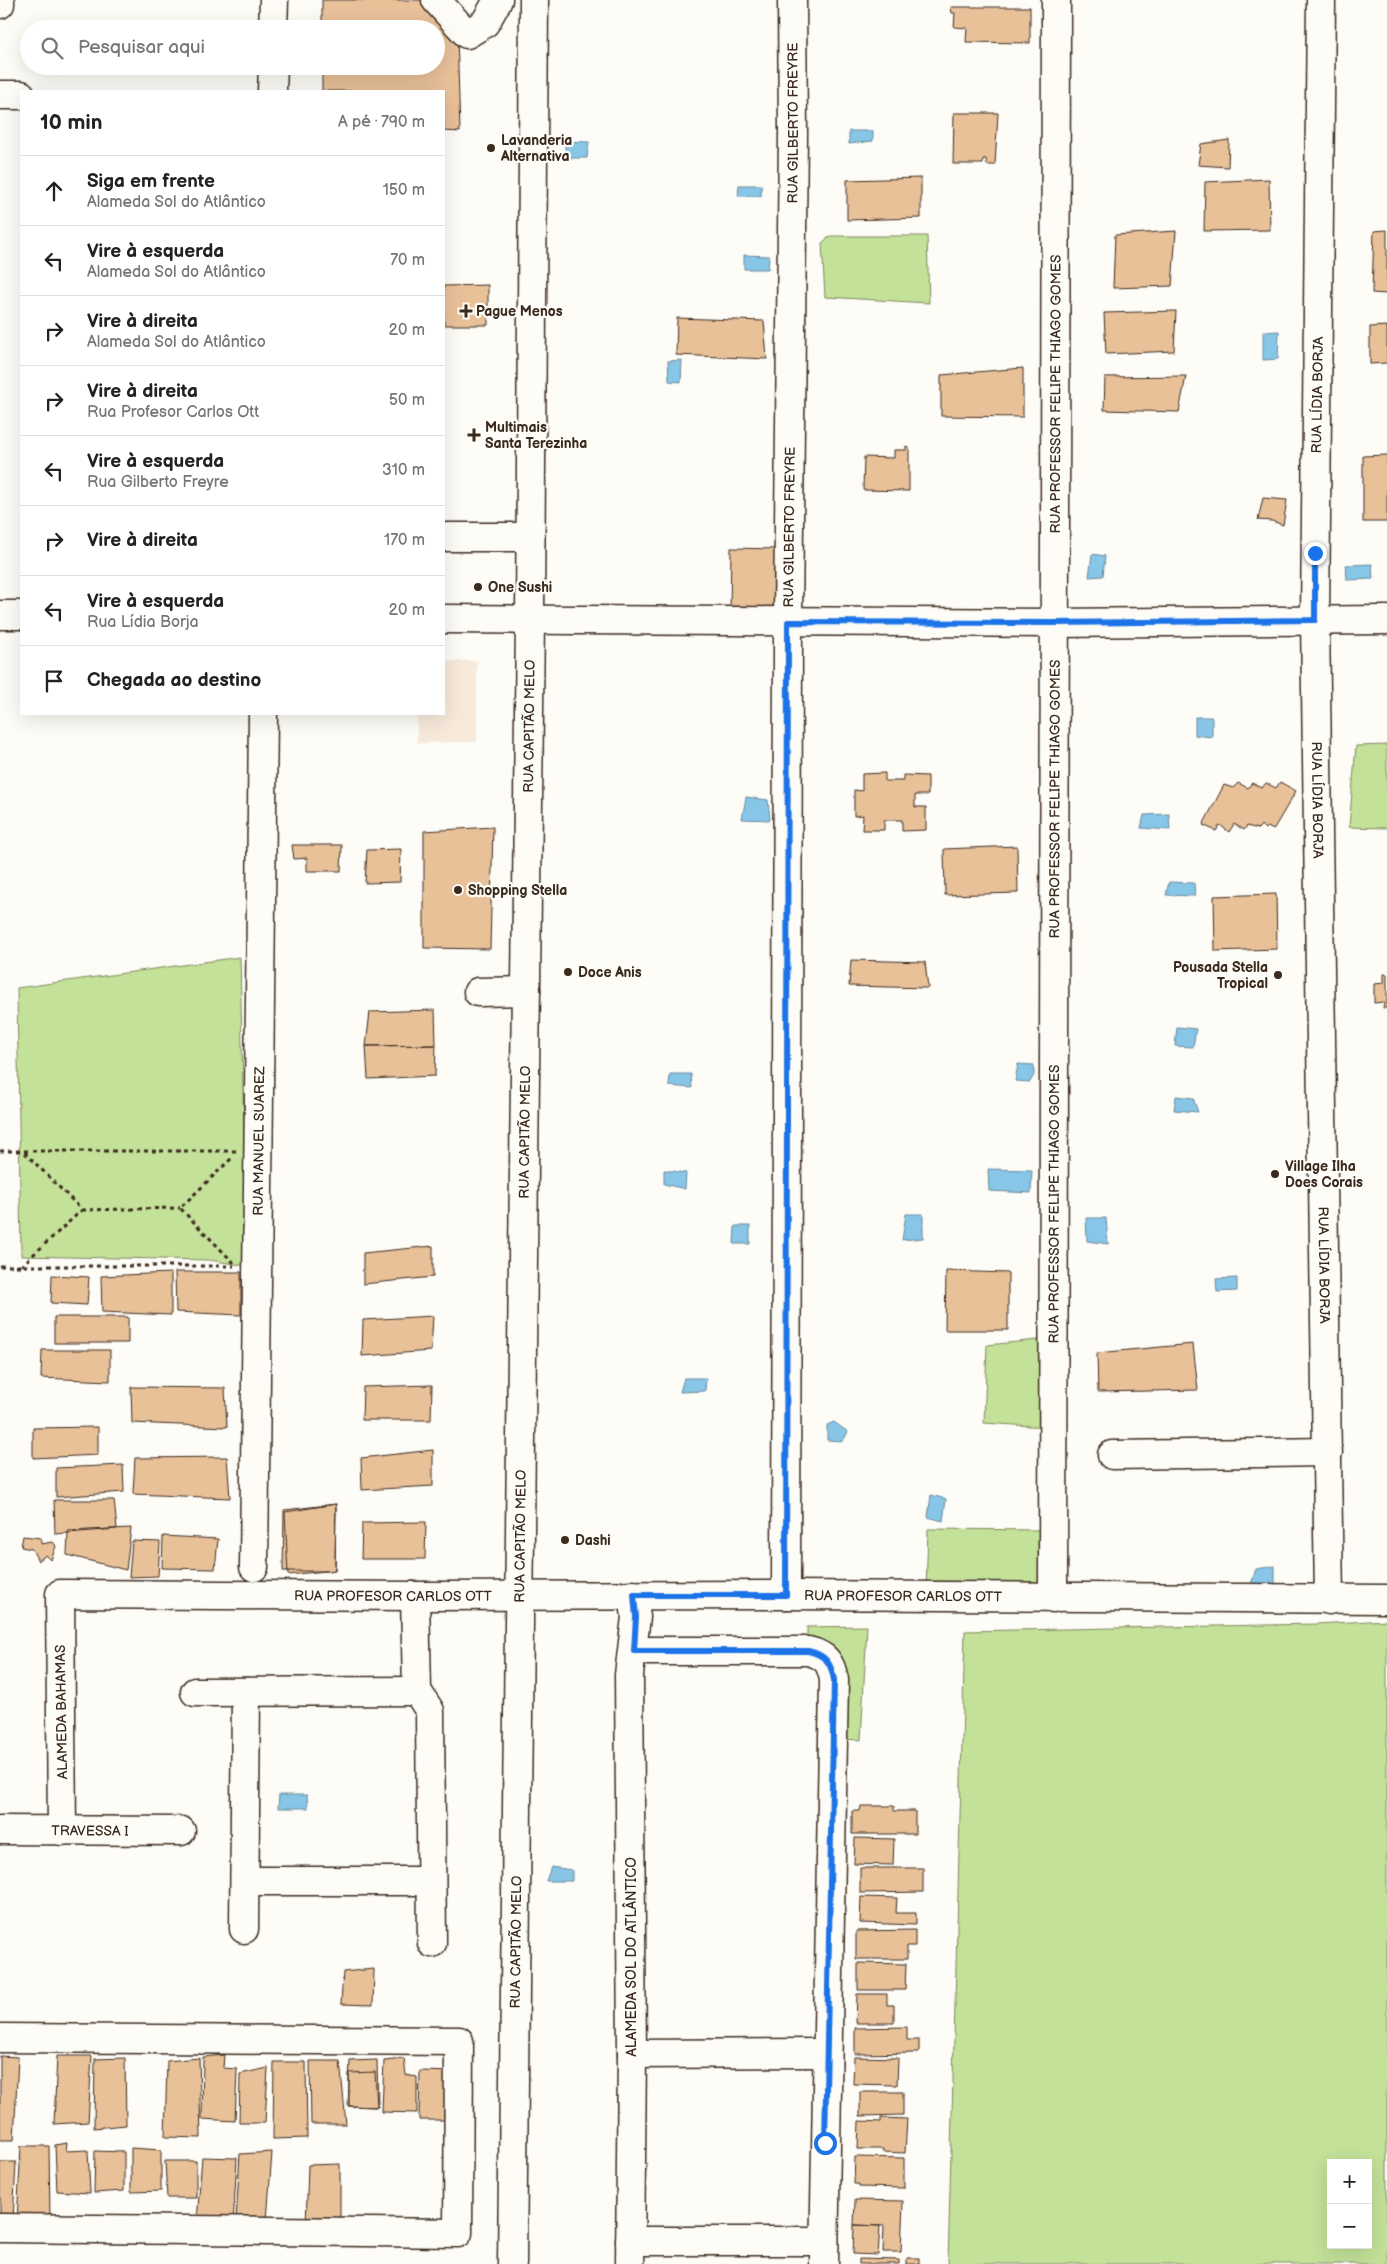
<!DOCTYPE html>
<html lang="pt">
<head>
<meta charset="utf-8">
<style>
	body { margin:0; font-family:"Balsamiq Sans",sans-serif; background:#f6f6f6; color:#222 }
	.controls { position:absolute; right:15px; bottom:15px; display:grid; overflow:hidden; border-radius:0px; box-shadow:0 5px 20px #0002 }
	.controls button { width:45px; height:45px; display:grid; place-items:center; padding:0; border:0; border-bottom:1px solid #e0e0e0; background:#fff; color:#222; font:25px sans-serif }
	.stop { position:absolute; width:15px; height:15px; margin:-11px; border:4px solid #1a73e8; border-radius:50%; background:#fff }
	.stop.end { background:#1a73e8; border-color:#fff; box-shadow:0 1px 5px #0008 }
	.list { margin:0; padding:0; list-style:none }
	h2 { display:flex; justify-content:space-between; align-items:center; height:65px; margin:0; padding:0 20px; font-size:21px }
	h2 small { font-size:16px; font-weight:400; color:#767676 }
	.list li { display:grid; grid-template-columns:32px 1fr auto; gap:15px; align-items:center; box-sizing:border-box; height:70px; padding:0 20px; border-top:1px solid #e0e0e0 }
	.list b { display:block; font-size:19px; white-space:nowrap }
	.list p { margin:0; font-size:16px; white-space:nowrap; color:#767676 }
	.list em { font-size:16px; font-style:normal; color:#767676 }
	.icon { flex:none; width:28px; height:28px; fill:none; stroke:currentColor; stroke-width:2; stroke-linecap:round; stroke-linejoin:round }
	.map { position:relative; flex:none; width:1387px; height:2264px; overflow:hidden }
	.search { position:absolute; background:#fff; box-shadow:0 5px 20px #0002; left:20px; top:20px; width:425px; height:55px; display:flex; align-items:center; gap:12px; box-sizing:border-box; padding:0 18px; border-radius:28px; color:#767676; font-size:19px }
	.panel { position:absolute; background:#fff; box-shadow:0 5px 20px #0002; left:20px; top:90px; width:425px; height:625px; border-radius:0px }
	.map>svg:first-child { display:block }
	.built { fill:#f7eadb }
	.green { fill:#c3e199; stroke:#7f865c; fill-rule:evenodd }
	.water { fill:#88c6e8; stroke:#698897 }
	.building { fill:#e9c199; stroke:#3b2a1e }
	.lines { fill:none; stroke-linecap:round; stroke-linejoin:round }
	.minor-casing { stroke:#3b2a1e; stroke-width:31 }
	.major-casing { stroke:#3b2a1e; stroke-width:31 }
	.path { stroke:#3b2a1e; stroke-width:3; stroke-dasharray:4 4; stroke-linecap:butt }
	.minor { stroke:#fdfcf7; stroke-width:28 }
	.major { stroke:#fdfcf7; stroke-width:28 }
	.route { stroke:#1a73e8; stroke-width:6 }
	.poi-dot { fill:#3b2a1e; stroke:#fdfcf7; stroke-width:2 }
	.labels { text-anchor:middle; stroke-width:4.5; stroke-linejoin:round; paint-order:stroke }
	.street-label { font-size:14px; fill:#3b2a1e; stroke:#fdfcf7 }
	.poi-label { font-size:14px; font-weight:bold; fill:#3b2a1e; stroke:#fdfcf7; text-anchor:start }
</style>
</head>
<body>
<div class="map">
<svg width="1387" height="2264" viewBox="0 0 1387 2264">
	<rect width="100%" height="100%" fill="#fdfcf7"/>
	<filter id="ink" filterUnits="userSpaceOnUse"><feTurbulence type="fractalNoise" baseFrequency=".02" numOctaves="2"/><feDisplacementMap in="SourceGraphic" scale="10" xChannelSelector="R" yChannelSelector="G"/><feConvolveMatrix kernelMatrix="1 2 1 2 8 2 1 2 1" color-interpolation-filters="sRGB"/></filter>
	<g filter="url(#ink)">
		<path class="built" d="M 444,661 L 477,661 L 477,742 L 417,743 L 417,714 L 444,714 Z"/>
		<path class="green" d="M 830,236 L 927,236 L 929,303 L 825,297 L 822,243 Z
			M 1387,745 L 1387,828 L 1349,827 L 1356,746 Z
			M 240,957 L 247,1266 L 209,1260 L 21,1256 L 17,988 Z
			M 1038,1340 L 1046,1427 L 984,1423 L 987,1345 Z
			M 928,1529 L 1042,1530 L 1038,1591 L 926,1591 Z
			M 1387,1620 L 1387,2264 L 948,2264 L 965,1631 L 1316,1624 ZM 1331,2163 L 1368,2163 L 1368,2245 L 1331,2245 Z
			M 867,1626 L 861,1740 L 840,1739 L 837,1659 L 807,1644 L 807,1627 Z"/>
		<path class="water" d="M 849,131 L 873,131 L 873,141 L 849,144 Z
			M 565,141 L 589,142 L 587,158 L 565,158 Z
			M 739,185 L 762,185 L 761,196 L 738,196 Z
			M 744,255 L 769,256 L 768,269 L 744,269 Z
			M 1279,331 L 1278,359 L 1263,360 L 1263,332 Z
			M 682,360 L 681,382 L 669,381 L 668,361 Z
			M 1092,554 L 1105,556 L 1103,576 L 1089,577 Z
			M 1372,564 L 1373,579 L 1347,580 L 1346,565 Z
			M 1195,717 L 1212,717 L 1212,737 L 1195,735 Z
			M 746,797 L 768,800 L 770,820 L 742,819 Z
			M 1169,814 L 1170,830 L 1141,828 L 1144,815 Z
			M 1169,882 L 1194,883 L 1195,896 L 1166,895 Z
			M 1177,1027 L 1196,1029 L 1193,1047 L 1175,1046 Z
			M 1018,1064 L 1034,1065 L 1034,1075 L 1030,1082 L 1015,1081 Z
			M 670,1074 L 691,1074 L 692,1088 L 669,1086 Z
			M 1176,1096 L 1193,1098 L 1198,1112 L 1174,1110 Z
			M 988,1169 L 1032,1170 L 1031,1193 L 989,1191 Z
			M 664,1170 L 686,1173 L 685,1189 L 664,1184 Z
			M 906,1214 L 923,1214 L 923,1238 L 902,1240 Z
			M 1086,1218 L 1106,1218 L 1108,1244 L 1087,1241 Z
			M 735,1226 L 750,1226 L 750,1244 L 734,1244 Z
			M 1237,1278 L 1237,1291 L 1217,1292 L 1216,1279 Z
			M 684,1378 L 706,1378 L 705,1391 L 680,1392 Z
			M 834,1422 L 848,1432 L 843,1441 L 827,1440 L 827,1425 Z
			M 931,1495 L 946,1499 L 943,1521 L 928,1517 Z
			M 1275,1566 L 1275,1586 L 1251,1584 L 1256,1569 Z
			M 279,1795 L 307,1795 L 308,1808 L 278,1808 Z
			M 551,1867 L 572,1870 L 572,1881 L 546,1881 Z"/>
		<path class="building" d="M 322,0 L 423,0 L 457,34 L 460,132 L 444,131 L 444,91 L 322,91 L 322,66 L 436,66 L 436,29 L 322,29 Z
			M 951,7 L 1030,7 L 1030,43 L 966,42 L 967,28 L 954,27 L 955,13 L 952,13 Z
			M 954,113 L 998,113 L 995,165 L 987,165 L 986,159 L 983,159 L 983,164 L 953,164 Z
			M 1229,140 L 1228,167 L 1198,165 L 1201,144 Z
			M 921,178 L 921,218 L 847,220 L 847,180 Z
			M 1269,179 L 1270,230 L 1204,231 L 1205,182 Z
			M 1387,230 L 1387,294 L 1372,293 L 1374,231 Z
			M 1176,231 L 1172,286 L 1113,288 L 1115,235 Z
			M 488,285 L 488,325 L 444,325 L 444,286 Z
			M 1176,311 L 1174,351 L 1106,354 L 1104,313 Z
			M 677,318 L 764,321 L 767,359 L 676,355 Z
			M 1387,326 L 1387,363 L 1370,364 L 1370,327 Z
			M 1023,368 L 1023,417 L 941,416 L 941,375 Z
			M 1186,376 L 1179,412 L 1104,410 L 1105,377 Z
			M 906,446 L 909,447 L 909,491 L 863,490 L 864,457 L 894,458 L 894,450 L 906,450 Z
			M 1387,455 L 1387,522 L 1363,522 L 1363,456 Z
			M 1263,498 L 1287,500 L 1283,525 L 1272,521 L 1258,520 Z
			M 731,548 L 777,549 L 776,611 L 730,614 Z
			M 885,773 L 885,781 L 903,781 L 903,775 L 928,776 L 928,795 L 915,795 L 915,807 L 926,807 L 926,830 L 902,831 L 902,820 L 884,820 L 884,830 L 862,830 L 863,815 L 854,816 L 854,790 L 862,791 L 862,774 Z
			M 1280,782 L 1296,791 L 1273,830 L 1268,827 L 1265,829 L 1261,825 L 1258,829 L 1247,826 L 1244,830 L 1234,824 L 1229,832 L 1220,825 L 1216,831 L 1203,825 L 1224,785 L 1233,788 L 1238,783 L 1248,788 L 1252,783 L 1262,788 L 1266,783 L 1276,788 Z
			M 493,827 L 490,949 L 424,948 L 424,831 Z
			M 292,845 L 342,845 L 341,871 L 307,871 L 307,858 L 294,859 Z
			M 1017,846 L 1018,893 L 945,895 L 944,849 Z
			M 401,849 L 400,882 L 365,883 L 367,850 Z
			M 1276,894 L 1277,949 L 1215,951 L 1214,896 Z
			M 851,960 L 925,962 L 928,988 L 849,986 Z
			M 1384,974 L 1387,974 L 1387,1008 L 1383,1008 L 1384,1002 L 1374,1003 L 1374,984 L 1384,983 Z
			M 435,1010 L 436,1045 L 366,1046 L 370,1012 Z
			M 436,1045 L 435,1076 L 368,1079 L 366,1046 Z
			M 433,1246 L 433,1277 L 363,1284 L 363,1253 Z
			M 946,1271 L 1008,1273 L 1008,1330 L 945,1330 Z
			M 175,1272 L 241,1272 L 241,1315 L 176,1312 Z
			M 171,1273 L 171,1315 L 102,1312 L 101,1276 Z
			M 52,1275 L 89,1277 L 87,1305 L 51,1303 Z
			M 433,1316 L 431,1351 L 362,1356 L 363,1320 Z
			M 54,1317 L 128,1317 L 128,1343 L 54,1343 Z
			M 1193,1344 L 1198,1390 L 1098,1392 L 1097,1353 Z
			M 42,1350 L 110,1350 L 110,1381 L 41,1378 Z
			M 432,1385 L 431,1420 L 362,1420 L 363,1387 Z
			M 131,1387 L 225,1388 L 227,1427 L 132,1423 Z
			M 98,1427 L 98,1455 L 33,1458 L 33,1428 Z
			M 433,1450 L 433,1486 L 362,1490 L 361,1458 Z
			M 227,1457 L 230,1498 L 133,1494 L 135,1458 Z
			M 123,1465 L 124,1492 L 56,1497 L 56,1468 Z
			M 54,1500 L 114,1500 L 117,1529 L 55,1534 Z
			M 336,1504 L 335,1571 L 283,1571 L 284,1510 Z
			M 336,1504 L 335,1570 L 288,1575 L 285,1512 Z
			M 426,1522 L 425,1559 L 361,1559 L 362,1523 Z
			M 131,1528 L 126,1570 L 67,1555 L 68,1531 Z
			M 23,1536 L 41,1538 L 41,1544 L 53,1542 L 56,1546 L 51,1560 L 46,1555 L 38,1561 L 32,1549 L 21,1547 Z
			M 163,1536 L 218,1539 L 215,1569 L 162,1568 Z
			M 132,1541 L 160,1542 L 158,1576 L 129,1577 Z
			M 861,1806 L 894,1806 L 894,1811 L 915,1811 L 915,1834 L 852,1834 L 852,1811 L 860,1811 Z
			M 855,1838 L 894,1839 L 893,1865 L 854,1864 Z
			M 860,1868 L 923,1868 L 923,1892 L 860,1893 Z
			M 861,1897 L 897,1898 L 896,1913 L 916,1913 L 916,1925 L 860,1923 Z
			M 915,1930 L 915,1946 L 907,1946 L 907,1959 L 856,1959 L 856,1931 Z
			M 858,1963 L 906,1964 L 905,1990 L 858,1990 Z
			M 374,1969 L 373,2005 L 341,2004 L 343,1972 Z
			M 857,1994 L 887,1994 L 887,2005 L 894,2005 L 894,2023 L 856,2023 Z
			M 907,2027 L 907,2040 L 919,2040 L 919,2053 L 855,2054 L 855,2028 Z
			M 224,2055 L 223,2068 L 237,2069 L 235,2121 L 202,2119 L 203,2057 Z
			M 0,2056 L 18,2057 L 14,2140 L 0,2140 Z
			M 57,2056 L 92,2056 L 88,2122 L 54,2124 Z
			M 854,2057 L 898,2058 L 897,2085 L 853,2084 Z
			M 125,2058 L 126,2125 L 94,2128 L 95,2059 Z
			M 199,2058 L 201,2138 L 165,2137 L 167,2061 Z
			M 404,2059 L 406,2075 L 417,2077 L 417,2113 L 382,2112 L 384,2061 Z
			M 377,2060 L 378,2107 L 348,2106 L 350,2061 Z
			M 310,2061 L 340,2061 L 346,2124 L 311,2124 Z
			M 274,2062 L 306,2062 L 307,2138 L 273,2139 Z
			M 268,2068 L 265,2123 L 239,2123 L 240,2074 Z
			M 420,2071 L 454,2072 L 455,2120 L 419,2120 Z
			M 375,2072 L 377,2107 L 349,2106 L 349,2073 Z
			M 860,2092 L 903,2092 L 903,2115 L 860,2116 Z
			M 881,2118 L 907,2119 L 905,2153 L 883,2152 L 883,2149 L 858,2149 L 859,2121 L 881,2122 Z
			M 67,2143 L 66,2151 L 88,2150 L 90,2193 L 57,2191 L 55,2145 Z
			M 21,2146 L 49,2146 L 50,2221 L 17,2221 Z
			M 131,2148 L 161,2150 L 161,2191 L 131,2192 Z
			M 95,2151 L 124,2152 L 124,2191 L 94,2193 Z
			M 272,2152 L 267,2221 L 236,2220 L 240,2154 Z
			M 202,2157 L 237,2158 L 233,2225 L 197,2221 Z
			M 855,2157 L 904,2158 L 904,2188 L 859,2187 L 859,2184 L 854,2184 Z
			M 165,2161 L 196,2161 L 196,2198 L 167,2198 Z
			M 0,2162 L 16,2162 L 13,2220 L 0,2220 Z
			M 340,2164 L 340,2226 L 306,2226 L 308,2165 Z
			M 855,2200 L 903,2201 L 901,2252 L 883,2252 L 884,2226 L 854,2225 Z
			M 854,2225 L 880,2226 L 878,2255 L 853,2254 Z
			M 907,2258 L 919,2258 L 919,2264 L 907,2264 Z
			M 859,2259 L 899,2260 L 899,2264 L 859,2264 Z"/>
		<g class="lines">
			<defs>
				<g id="minor">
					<path d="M 436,0 L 467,34 L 485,23 L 498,0"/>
					<path id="s1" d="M 1321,0 L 1315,620 L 1329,1600"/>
					<path d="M 0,4 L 0,0"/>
					<path d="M 273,29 L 274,0"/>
					<path d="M 272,91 L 273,66"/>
					<path d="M 0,95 L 21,95"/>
					<path d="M 444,537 L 530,537"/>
					<path d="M 0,615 L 21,615"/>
					<path d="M 444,619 L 1053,623 L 1387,620"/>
					<path d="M 478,992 L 526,991"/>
					<path d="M 1112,1455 L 1328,1452"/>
					<path id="s2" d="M 254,1567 L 263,714"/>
					<path id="s3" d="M 786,1595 L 788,622 L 793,133 L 792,0"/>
					<path d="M 415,1596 L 417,1691 L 430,1711 L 432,1943"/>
					<path id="s4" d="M 1053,1598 L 1056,0"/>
					<path d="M 634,1651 L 808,1651 C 826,1655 831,1663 834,1680 L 824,2264"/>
					<path d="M 195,1692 L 417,1691"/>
					<path id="s5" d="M 0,1830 L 181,1831"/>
					<path id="s6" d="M 62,1831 L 60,1594 L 415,1596 L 786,1595 L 1387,1599"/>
					<path d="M 245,1881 L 431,1881"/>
					<path d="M 244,1929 L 246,1692"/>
					<path d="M 0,2038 L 459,2041 L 458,2233 L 0,2228"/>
					<path d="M 632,2054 L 827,2053"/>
					<path d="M 630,2241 L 824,2241"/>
					<path d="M 630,2264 L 632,2054 L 629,1675 L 636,1617 L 633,1595"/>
				</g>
				<g id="major">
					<path id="s7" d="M 512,2264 L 530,619 L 534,0"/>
				</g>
			</defs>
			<use href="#minor" class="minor-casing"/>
			<use href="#major" class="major-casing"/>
			<path class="path" d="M 0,1151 L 236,1151
				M 82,1210 L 180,1208
				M 234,1263 L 180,1208 L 234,1156
				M 0,1266 L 234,1266
				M 21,1266 L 82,1210 L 23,1151"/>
			<use href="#minor" class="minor"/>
			<use href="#major" class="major"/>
		</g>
	</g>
	<g class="lines" filter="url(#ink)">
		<path class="route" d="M 825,2143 L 834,1680 C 831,1663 826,1655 808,1651 L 634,1651 L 636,1617 L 634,1595 L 786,1595 L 788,622 L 1053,623 L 1315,620 L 1315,553"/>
	</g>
	<g class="poi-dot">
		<circle cx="491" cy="148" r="5"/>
		<path d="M463.5 303.5h5v5h5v5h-5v5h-5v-5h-5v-5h5z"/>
		<path d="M471.5 427.5h5v5h5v5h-5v5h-5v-5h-5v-5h5z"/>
		<circle cx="478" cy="587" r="5"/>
		<circle cx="458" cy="890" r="5"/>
		<circle cx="568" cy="972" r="5"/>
		<circle cx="1278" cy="975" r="5"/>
		<circle cx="1275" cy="1174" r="5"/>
		<circle cx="565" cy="1540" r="5"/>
	</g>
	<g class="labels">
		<g class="street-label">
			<text dy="5" stroke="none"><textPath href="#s3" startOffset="1472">RUA GILBERTO FREYRE</textPath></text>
			<text dy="5" stroke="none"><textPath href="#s4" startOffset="1204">RUA PROFESSOR FELIPE THIAGO GOMES</textPath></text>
			<text transform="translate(1317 395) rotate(-89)" y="5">RUA LÍDIA BORJA</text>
			<text dy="5" stroke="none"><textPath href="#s3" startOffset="1068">RUA GILBERTO FREYRE</textPath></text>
			<text dy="5" stroke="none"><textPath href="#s7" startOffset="1538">RUA CAPITÃO MELO</textPath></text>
			<text dy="5" stroke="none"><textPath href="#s4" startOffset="799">RUA PROFESSOR FELIPE THIAGO GOMES</textPath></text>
			<text dy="5" stroke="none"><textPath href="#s1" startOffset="800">RUA LÍDIA BORJA</textPath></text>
			<text dy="5" stroke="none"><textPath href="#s7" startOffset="1132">RUA CAPITÃO MELO</textPath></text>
			<text dy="5" stroke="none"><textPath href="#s2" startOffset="426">RUA MANUEL SUAREZ</textPath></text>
			<text dy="5" stroke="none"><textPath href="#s4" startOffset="394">RUA PROFESSOR FELIPE THIAGO GOMES</textPath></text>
			<text dy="5" stroke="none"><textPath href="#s1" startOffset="1265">RUA LÍDIA BORJA</textPath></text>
			<text dy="5" stroke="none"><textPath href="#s7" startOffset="728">RUA CAPITÃO MELO</textPath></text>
			<text dy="5" stroke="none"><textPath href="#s6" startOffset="570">RUA PROFESOR CARLOS OTT</textPath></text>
			<text dy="5" stroke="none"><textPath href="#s6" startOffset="1080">RUA PROFESOR CARLOS OTT</textPath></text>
			<text transform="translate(61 1712) rotate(-91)" y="5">ALAMEDA BAHAMAS</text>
			<text dy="5" stroke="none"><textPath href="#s5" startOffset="90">TRAVESSA I</textPath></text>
			<text dy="5" stroke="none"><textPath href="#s7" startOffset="322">RUA CAPITÃO MELO</textPath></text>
			<text transform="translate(631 1957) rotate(-90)" y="5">ALAMEDA SOL DO ATLÂNTICO</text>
		</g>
		<g class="poi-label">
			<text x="501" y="145">Lavanderia<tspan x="501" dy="16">Alternativa</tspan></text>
			<text x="476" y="316">Pague Menos</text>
			<text x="485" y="432">Multimais<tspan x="485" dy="16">Santa Terezinha</tspan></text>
			<text x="488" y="592">One Sushi</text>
			<text x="468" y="895">Shopping Stella</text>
			<text x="1268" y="972" text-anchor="end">Pousada Stella<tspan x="1268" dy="16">Tropical</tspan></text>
			<text x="578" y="977">Doce Anis</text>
			<text x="1285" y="1171">Village Ilha<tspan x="1285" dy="16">Does Corais</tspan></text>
			<text x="575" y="1545">Dashi</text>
		</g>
	</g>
</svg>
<div class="controls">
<button>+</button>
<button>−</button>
</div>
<div class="stop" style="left:825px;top:2143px"></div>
<div class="stop end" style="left:1315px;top:553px"></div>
<div class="search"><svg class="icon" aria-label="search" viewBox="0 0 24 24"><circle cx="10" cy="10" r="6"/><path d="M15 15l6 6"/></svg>Pesquisar aqui</div>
<section class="panel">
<h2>10 min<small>A pé · 790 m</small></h2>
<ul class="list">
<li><svg class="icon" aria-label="ahead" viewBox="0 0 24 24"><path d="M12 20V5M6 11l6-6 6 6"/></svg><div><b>Siga em frente</b><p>Alameda Sol do Atlântico</p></div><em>150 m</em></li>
<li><svg class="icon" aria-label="left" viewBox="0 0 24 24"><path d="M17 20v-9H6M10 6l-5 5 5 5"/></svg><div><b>Vire à esquerda</b><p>Alameda Sol do Atlântico</p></div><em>70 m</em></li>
<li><svg class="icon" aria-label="right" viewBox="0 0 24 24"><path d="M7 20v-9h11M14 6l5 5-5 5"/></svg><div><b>Vire à direita</b><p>Alameda Sol do Atlântico</p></div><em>20 m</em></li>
<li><svg class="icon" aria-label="right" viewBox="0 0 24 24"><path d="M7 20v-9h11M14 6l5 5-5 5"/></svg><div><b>Vire à direita</b><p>Rua Profesor Carlos Ott</p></div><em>50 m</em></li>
<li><svg class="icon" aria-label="left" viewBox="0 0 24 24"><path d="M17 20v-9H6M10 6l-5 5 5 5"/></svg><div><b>Vire à esquerda</b><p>Rua Gilberto Freyre</p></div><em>310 m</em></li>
<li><svg class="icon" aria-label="right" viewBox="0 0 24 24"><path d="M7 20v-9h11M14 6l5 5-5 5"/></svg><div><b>Vire à direita</b></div><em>170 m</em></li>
<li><svg class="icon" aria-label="left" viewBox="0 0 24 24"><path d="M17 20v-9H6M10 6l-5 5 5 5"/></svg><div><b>Vire à esquerda</b><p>Rua Lídia Borja</p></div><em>20 m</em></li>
<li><svg class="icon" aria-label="arrive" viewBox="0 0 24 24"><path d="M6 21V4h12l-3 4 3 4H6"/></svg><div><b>Chegada ao destino</b></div></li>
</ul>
</section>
</div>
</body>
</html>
